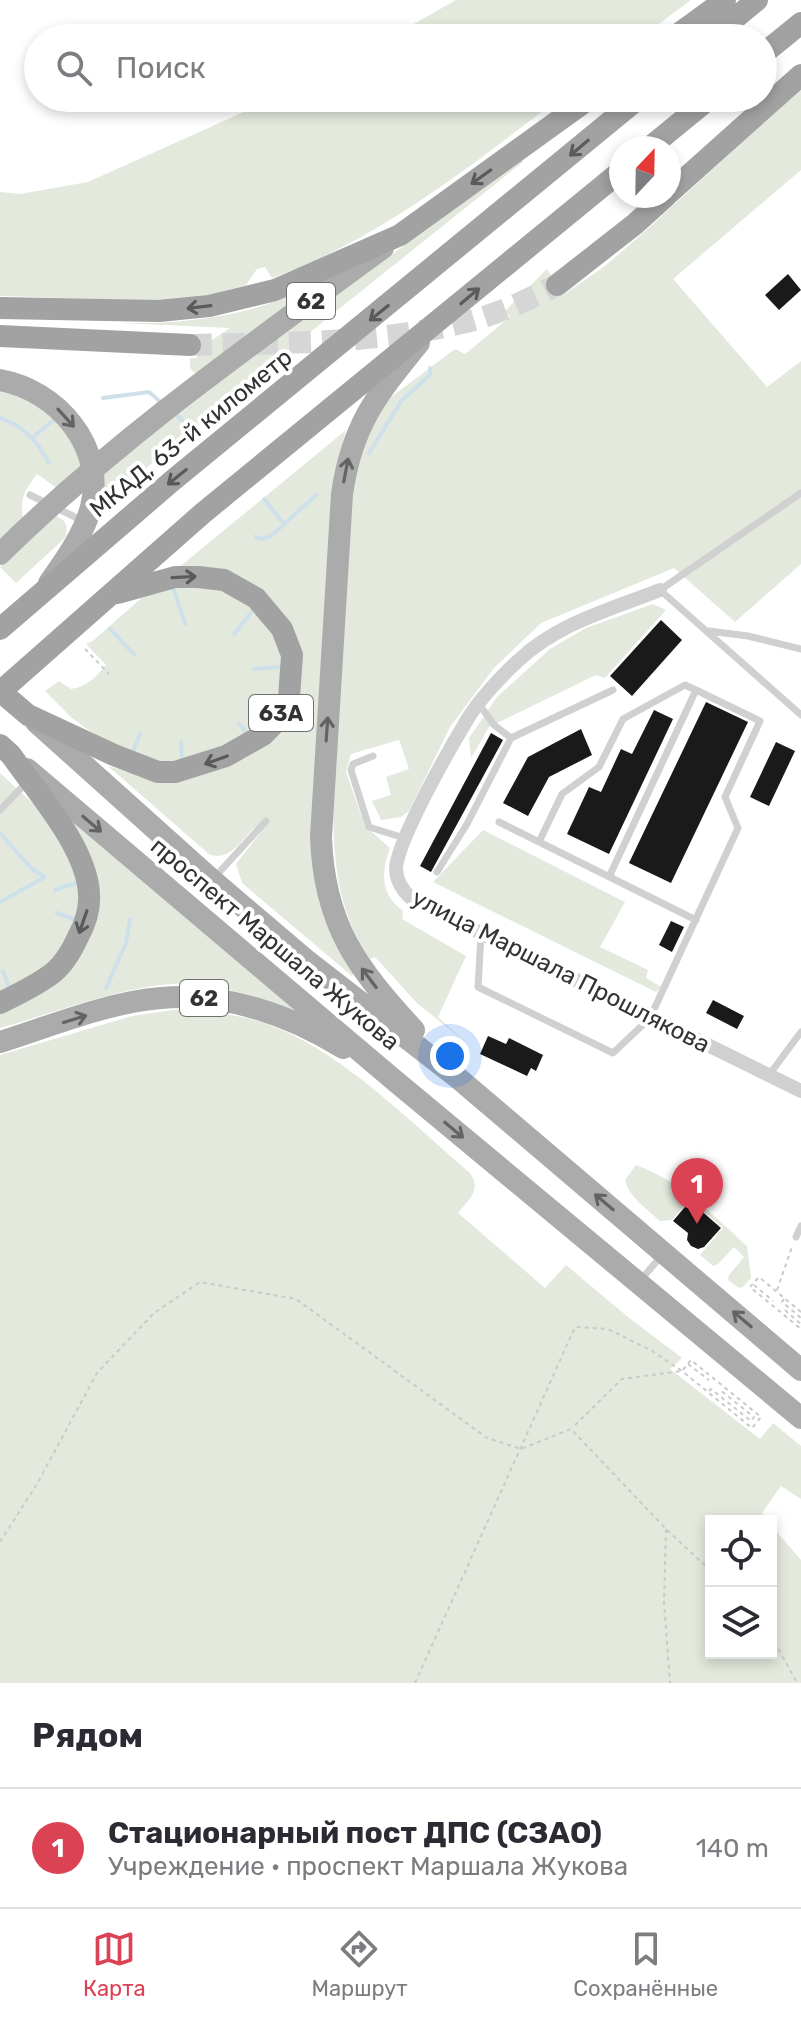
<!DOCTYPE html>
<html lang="ru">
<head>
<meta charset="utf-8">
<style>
	body { margin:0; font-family:Rubik,sans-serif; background:#f2f2f3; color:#2b2b33 }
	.controls { position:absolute; right:24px; bottom:24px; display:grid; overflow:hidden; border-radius:0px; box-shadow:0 4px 12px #0003 }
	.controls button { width:72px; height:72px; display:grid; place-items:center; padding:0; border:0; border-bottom:2px solid #e1e1e2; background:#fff; color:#2b2b33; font:40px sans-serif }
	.compass { position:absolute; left:609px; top:136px; width:72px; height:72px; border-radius:50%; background:#fff; box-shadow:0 4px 12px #0003; rotate:22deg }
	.you { position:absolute; left:450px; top:1056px; width:28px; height:28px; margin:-20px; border:6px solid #fff; border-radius:50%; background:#1a73e8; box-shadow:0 0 0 12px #1a73e833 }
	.badge { display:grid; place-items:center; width:52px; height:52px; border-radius:50%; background:#db4354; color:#fff; font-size:26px; font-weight:700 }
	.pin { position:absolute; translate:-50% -66px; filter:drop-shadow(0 2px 4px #0008) }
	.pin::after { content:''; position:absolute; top:42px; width:28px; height:24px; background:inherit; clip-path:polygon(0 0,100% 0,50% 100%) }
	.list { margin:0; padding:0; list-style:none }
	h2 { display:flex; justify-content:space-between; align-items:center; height:104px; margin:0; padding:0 32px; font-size:34px }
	h2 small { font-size:26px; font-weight:400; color:#7c7c81 }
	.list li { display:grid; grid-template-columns:52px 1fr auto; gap:24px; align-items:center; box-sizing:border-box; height:120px; padding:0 32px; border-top:2px solid #e1e1e2 }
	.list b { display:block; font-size:30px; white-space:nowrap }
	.list p { margin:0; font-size:26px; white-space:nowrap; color:#7c7c81 }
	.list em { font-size:26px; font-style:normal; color:#7c7c81 }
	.icon { flex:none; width:44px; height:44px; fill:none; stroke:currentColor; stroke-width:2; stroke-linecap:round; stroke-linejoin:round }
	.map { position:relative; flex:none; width:801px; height:1683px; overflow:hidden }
	.search { position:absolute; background:#fff; box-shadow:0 4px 12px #0003; left:24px; right:24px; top:24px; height:88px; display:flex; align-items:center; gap:20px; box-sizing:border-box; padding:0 28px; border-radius:44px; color:#7c7c81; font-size:30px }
	.sheet { height:224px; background:#fff }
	nav { display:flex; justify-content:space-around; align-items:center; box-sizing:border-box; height:112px; border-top:2px solid #e1e1e2; background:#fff; font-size:22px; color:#7c7c81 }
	nav a { display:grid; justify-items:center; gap:4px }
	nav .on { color:#db4354 }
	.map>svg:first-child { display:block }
	.green { fill:#e3e9dd }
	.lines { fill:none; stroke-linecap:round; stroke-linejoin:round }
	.stream { stroke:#cee0ea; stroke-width:4 }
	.building { fill:#1a1a1a }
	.trunk-tunnel { stroke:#d6d6d6; stroke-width:22; stroke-dasharray:22 11; stroke-linecap:butt }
	.path { stroke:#cacaca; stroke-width:2; stroke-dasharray:4 4; stroke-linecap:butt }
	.service { stroke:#d0d0d0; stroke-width:7 }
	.minor { stroke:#d0d0d0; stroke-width:14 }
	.primary { stroke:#ababab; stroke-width:22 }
	.trunk { stroke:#a2a2a2; stroke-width:22 }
	.oneway { stroke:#5a5a5a }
	.oneway2 { stroke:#636363 }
	.labels { text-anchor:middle; stroke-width:8; stroke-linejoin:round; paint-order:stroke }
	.shield { fill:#fff; stroke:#707070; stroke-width:2 }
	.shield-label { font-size:22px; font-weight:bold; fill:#333 }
	.street-label { font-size:24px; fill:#333; stroke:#fff }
</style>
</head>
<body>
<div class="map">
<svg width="801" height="1683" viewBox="0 0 801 1683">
	<rect width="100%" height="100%" fill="#fff"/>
	<path class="green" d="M 456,0 L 691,0 L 640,38 L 389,38 Z
		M 801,88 L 801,170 L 673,279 L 767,387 L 801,361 L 801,564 L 735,622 L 674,568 L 541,623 L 494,668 L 450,727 L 409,811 L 401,817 L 381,820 L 372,801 L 391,795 L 386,777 L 409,769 L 399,740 L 351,754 L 346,772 L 365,826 L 390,848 C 381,873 380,893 403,911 L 402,919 L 466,956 L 438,1017 L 468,1044 L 417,1003 L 375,957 L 370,959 C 336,909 333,856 333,798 L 354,469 L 373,422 L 391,397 L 455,349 L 465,354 L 510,317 L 505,311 L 547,269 L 563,295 L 605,266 L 651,226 Z
		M 275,98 L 560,98 C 469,167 380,239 272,278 L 265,267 L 257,269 L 246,285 L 208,295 L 165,301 L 0,296 L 0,192 L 20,194 L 88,182 Z
		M 521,159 L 523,162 L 325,320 L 97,509 L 99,478 L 114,465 L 230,374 Z
		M 311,286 L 314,290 L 196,374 L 190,368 L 190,358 L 197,358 L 197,350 L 230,328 L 119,323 C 186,324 250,317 311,286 Z
		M 0,384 L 58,415 L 83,465 L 57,488 L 37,474 C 26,489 19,498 23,518 L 0,540 Z
		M 346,430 L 341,450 L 315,797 L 354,973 L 352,976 L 242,883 L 236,864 L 261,832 L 254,828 C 241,841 231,860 210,855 L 108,766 L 157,780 L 287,722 L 281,614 L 177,569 Z
		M 54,515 C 66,520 69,525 65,538 L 16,583 L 0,567 Z
		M 205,583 L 245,600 L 274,637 L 281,655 L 278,698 L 271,713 L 241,741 L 178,765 L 145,760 L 94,734 L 72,718 L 45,691 L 59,681 L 71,689 C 88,686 95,678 106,665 L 86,644 L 94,640 L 147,593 Z
		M 653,604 L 666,610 L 605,678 L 596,675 L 489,727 L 471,758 L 469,738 L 497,697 L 550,649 L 586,628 Z
		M 0,773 L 37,807 L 79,869 L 80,916 L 48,968 L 0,994 Z
		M 65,814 L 296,1011 L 293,1015 C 257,996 216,982 174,984 C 123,986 51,1014 0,1028 L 0,1010 L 91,926 Z
		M 483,830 L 625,902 L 600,947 L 648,970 L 646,978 L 661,987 L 656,992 L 433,882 Z
		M 180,1009 C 213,1012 247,1015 277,1028 C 346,1056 414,1125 470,1173 C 482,1190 469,1199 458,1213 L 545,1288 L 566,1265 L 628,1317 L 682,1358 L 670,1369 L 760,1439 L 773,1423 L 801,1446 L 801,1499 L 781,1486 L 762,1513 L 768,1521 L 711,1521 L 711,1653 L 771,1653 L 771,1525 L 801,1560 L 801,1683 L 0,1683 L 0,1055 L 132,1016 Z
		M 636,1165 C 680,1181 713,1215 747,1246 L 751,1278 L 743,1287 L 739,1288 L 728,1280 L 729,1275 L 744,1257 L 734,1247 L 718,1264 L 713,1266 L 700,1255 L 723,1228 L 689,1199 L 672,1220 L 660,1221 C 647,1209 629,1197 625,1180 Z"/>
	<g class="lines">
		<path class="stream" d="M 103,398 L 149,392 L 163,404
			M 173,411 L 191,430
			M 0,418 C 24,426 37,441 49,463
			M 32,438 L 55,419
			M 369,453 L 402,400 L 430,375 L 430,368
			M 264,499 L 284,524
			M 255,537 L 262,539 L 271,536 L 316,495
			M 173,588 L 185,624
			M 110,629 L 134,654
			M 234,634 L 254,609
			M 253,669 L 280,667
			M 239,724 L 250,736
			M 181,742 L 182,764
			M 132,754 L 140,734
			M 0,833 L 32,869 L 45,877
			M 55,890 L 79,882
			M 0,902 L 45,877
			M 57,913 L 77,920
			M 3,971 L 10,990
			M 106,988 L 126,943 L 130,919"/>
	</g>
	<path class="building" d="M 788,274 L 801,290 L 779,310 L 765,295 Z
		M 661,620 L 682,640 L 632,696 L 610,676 Z
		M 706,702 L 748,722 L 671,883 L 629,863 Z
		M 654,710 L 673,719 L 609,854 L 567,834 L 589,787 L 601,792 L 621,749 L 632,754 Z
		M 581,729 L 592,755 L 549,777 L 528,816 L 503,803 L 528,757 Z
		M 491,733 L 503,740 L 431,872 L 420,866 Z
		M 776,742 L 795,751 L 769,806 L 750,797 Z
		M 671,921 L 684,927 L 672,952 L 659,945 Z
		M 713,1000 L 744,1016 L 737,1029 L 706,1013 Z
		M 488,1036 L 506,1044 L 509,1038 L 543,1055 L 536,1071 L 531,1068 L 527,1076 L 480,1054 Z
		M 690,1201 L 721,1228 L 704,1247 L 698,1249 L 691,1246 L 687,1240 L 688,1233 L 673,1221 Z"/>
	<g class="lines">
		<path class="trunk-tunnel" d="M 190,345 C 281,343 377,344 466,322 C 498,314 528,300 557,285"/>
		<path class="path" d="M 85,649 L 109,674
			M 754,1285 L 773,1301
			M 777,1290 L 792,1247
			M 784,1299 L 782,1302 L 801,1318
			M 785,1310 L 801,1324
			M 801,1312 L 759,1277 L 750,1287 L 801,1329
			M 688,1364 L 709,1380
			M 709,1391 L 711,1389 L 751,1421 L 754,1417 L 719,1389
			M 666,1529 L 664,1602 L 670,1683
			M 0,1542 L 37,1484 L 97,1373 L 154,1313 L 200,1282 L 296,1299 L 487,1438 L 521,1449 L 571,1429 L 666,1529 L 711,1571
			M 771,1635 L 797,1683
			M 415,1683 L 575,1327 L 608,1329 L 652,1351 L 682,1371 L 752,1428 L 761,1417 L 691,1360 L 682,1371 L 622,1379 L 572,1428"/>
		<path class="service" d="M 801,493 L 660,590 L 801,715
			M 30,495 L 83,521
			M 709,631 L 748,636 L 801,649
			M 479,704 L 494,725 L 511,738 L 613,690
			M 373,756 L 353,764 L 351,770 L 369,827 L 404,838
			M 0,810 L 27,782
			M 499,822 L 696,920
			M 539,842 L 562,794 L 599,767 L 623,719 L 685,685 L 696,690
			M 437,872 L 467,824 L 511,738
			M 214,878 L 266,821
			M 481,935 L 478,987 L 613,1053 L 650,1018 L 738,828 L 725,797 L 760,721 L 696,690 L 609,877
			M 769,1075 L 801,1032
			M 796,1237 L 801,1226
			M 639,1282 L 662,1255"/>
		<path class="minor" d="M 660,590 C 612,609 558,623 519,660 C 503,674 478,701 467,720 C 450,748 398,839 396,868 C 396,881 403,891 412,899 L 801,1091"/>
		<path class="primary" d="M 0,380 C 57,390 106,447 91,507 C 84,534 65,560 49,583
			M 0,554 C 117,439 251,345 383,248
			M 36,722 L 212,880 L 306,960 L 458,1078 L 801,1370
			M 27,769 L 394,1080 L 801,1418
			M 414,1030 C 357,968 324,925 321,837 L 342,494 C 352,425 376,396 419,343
			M 0,1042 C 51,1026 109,1002 161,998 C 224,992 290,1015 343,1048"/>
		<path class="trunk" d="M 673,38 L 725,0
			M 711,38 L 757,0
			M 763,54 L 801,23
			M 649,148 L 710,98
			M 669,193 L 801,75
			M 557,285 L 635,224 L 666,196
			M 0,308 L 159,311 L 209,306 L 275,290 L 400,235 L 590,98
			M 0,336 L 190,345
			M 0,629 L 172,481 L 639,98
			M 0,691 L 28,715 L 114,755 L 158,772 L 175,772 L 226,756 L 263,735 L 273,725 L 289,697 L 292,655 L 282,629 L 256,598 L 224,580 L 198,577 L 175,577 L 118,593
			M 0,692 L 203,513 L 621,171
			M 0,745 L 11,755 C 37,792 88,849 89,895 C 90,910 85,924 78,937 C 72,950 65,963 54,972 C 38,985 18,994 0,1003"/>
	</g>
	<defs><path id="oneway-shaft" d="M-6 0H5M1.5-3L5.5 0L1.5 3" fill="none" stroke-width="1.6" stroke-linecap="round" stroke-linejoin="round" transform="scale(2)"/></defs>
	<g class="oneway">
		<use href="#oneway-shaft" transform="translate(579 148) rotate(140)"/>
		<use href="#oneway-shaft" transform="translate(481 177) rotate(144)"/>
		<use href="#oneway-shaft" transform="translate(470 296) rotate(-40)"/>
		<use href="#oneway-shaft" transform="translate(199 307) rotate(173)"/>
		<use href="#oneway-shaft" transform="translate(379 313) rotate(141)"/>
		<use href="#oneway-shaft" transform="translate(177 477) rotate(141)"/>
		<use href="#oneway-shaft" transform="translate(184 577) rotate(-3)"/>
		<use href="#oneway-shaft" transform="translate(216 760) rotate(160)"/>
		<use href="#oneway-shaft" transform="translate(83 922) rotate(109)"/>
	</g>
	<g class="oneway2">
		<use href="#oneway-shaft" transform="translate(66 418) rotate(48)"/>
		<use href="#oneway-shaft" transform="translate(346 470) rotate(-79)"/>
		<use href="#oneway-shaft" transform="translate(327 729) rotate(-86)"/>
		<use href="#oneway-shaft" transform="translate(92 824) rotate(40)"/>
		<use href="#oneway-shaft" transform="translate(369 978) rotate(-127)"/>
		<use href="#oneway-shaft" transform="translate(75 1019) rotate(-17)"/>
		<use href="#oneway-shaft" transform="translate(454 1130) rotate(40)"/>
		<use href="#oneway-shaft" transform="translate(604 1202) rotate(-140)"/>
		<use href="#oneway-shaft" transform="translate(742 1319) rotate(-140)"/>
	</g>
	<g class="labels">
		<g class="shield">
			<rect x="287" y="283" width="48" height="36" rx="6"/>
			<rect x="249" y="695" width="64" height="36" rx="6"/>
			<rect x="180" y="980" width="48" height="36" rx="6"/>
		</g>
		<g class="shield-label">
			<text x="311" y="309">62</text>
			<text x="281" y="721">63A</text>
			<text x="204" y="1006">62</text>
		</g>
		<g class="street-label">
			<text transform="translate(191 433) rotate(-39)" y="8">МКАД, 63-й километр</text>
			<text transform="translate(275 944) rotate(40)" y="8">проспект Маршала Жукова</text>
			<text transform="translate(561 971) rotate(27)" y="8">улица Маршала Прошлякова</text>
		</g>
	</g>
</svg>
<div class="controls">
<button><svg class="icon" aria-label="locate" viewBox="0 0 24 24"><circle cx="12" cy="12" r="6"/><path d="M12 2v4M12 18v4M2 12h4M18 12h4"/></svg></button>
<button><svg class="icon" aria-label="layers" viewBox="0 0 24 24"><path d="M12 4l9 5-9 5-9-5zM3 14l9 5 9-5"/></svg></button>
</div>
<svg class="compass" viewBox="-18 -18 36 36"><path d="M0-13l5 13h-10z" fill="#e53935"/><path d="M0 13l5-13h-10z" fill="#7c7c81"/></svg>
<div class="you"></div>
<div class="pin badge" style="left:697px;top:1224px">1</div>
<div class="search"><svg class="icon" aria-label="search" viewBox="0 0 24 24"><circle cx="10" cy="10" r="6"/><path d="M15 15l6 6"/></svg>Поиск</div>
</div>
<section class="sheet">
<h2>Рядом<small></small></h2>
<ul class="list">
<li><span class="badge">1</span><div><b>Стационарный пост ДПС (СЗАО)</b><p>Учреждение · проспект Маршала Жукова</p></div><em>140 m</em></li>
</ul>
</section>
<nav>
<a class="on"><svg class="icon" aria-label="map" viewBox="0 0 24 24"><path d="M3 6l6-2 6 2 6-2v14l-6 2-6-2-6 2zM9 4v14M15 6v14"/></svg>Карта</a>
<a><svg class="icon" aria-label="directions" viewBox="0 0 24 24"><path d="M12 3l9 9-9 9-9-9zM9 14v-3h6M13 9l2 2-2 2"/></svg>Маршрут</a>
<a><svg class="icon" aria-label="saved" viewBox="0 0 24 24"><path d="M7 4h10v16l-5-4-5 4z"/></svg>Сохранённые</a>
</nav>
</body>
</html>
